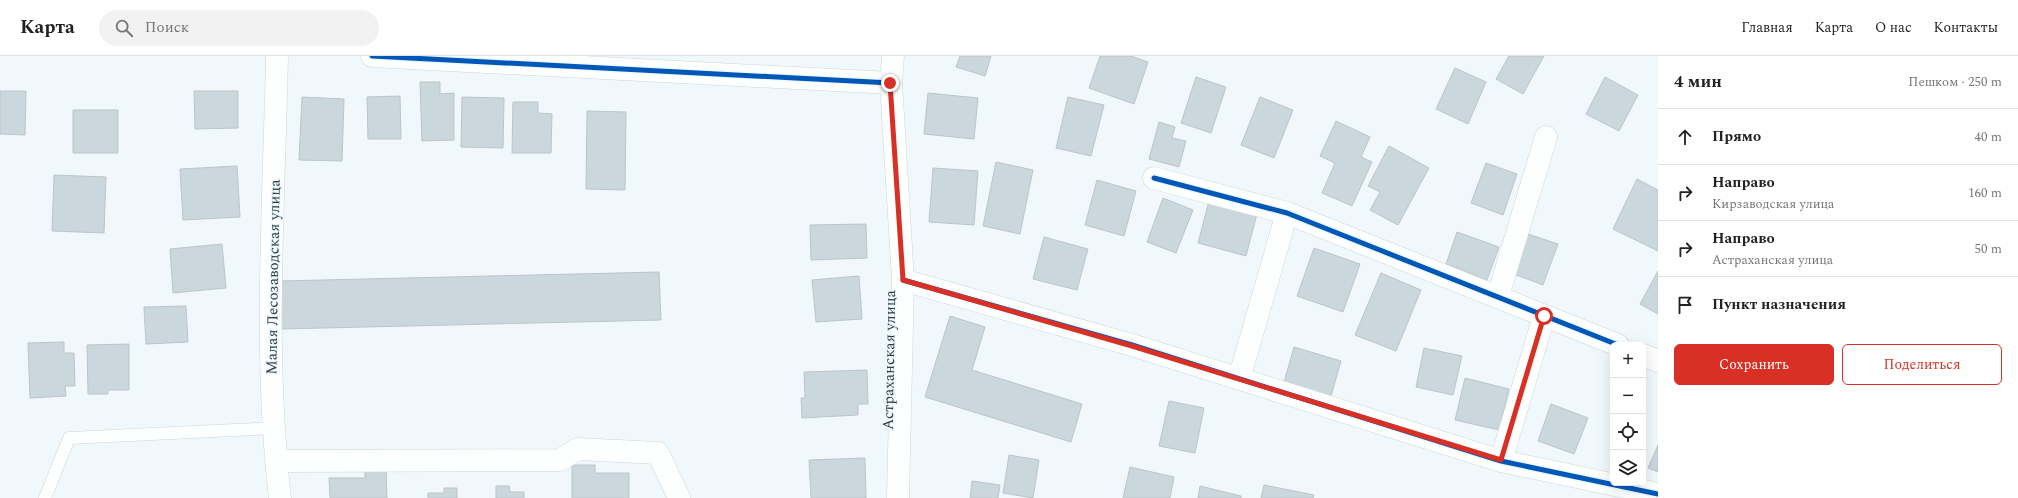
<!DOCTYPE html>
<html lang="ru">
<head>
<meta charset="utf-8">
<style>
	body { margin:0; font-family:Spectral,serif; background:#f2f2f2; color:#222 }
	.controls { position:absolute; right:12px; bottom:12px; display:grid; overflow:hidden; border-radius:6px; box-shadow:0 4px 16px #0002 }
	.controls button { width:36px; height:36px; display:grid; place-items:center; padding:0; border:0; border-bottom:1px solid #e0e0e0; background:#fff; color:#222; font:20px sans-serif }
	.stop { position:absolute; width:12px; height:12px; margin:-9px; border:3px solid #d93025; border-radius:50%; background:#fff }
	.stop.end { background:#d93025; border-color:#fff; box-shadow:0 1px 4px #0008 }
	.list { margin:0; padding:0; list-style:none }
	h2 { display:flex; justify-content:space-between; align-items:center; height:52px; margin:0; padding:0 16px; font-size:17px }
	h2 small { font-size:13px; font-weight:400; color:#767676 }
	.list li { display:grid; grid-template-columns:26px 1fr auto; gap:12px; align-items:center; box-sizing:border-box; height:56px; padding:0 16px; border-top:1px solid #e0e0e0 }
	.list b { display:block; font-size:15px; white-space:nowrap }
	.list p { margin:0; font-size:13px; white-space:nowrap; color:#767676 }
	.list em { font-size:13px; font-style:normal; color:#767676 }
	.actions { display:flex; gap:8px; padding:12px 16px }
	.actions a { flex:1; padding:9px 0; border:1px solid #d93025; border-radius:6px; text-align:center; font-size:14px; color:#d93025 }
	.actions .main { background:#d93025; color:#fff }
	.icon { flex:none; width:22px; height:22px; fill:none; stroke:currentColor; stroke-width:2; stroke-linecap:round; stroke-linejoin:round }
	.map { position:relative; flex:none; width:1658px; height:442px; overflow:hidden }
	header { display:flex; align-items:center; gap:24px; box-sizing:border-box; height:56px; padding:0 20px; background:#fff; border-bottom:1px solid #e0e0e0 }
	header strong { font-size:19px }
	nav { display:flex; gap:22px; margin-inline-start:auto; font-size:14px }
	.search { width:280px; height:36px; background:#f2f2f2; display:flex; align-items:center; gap:10px; box-sizing:border-box; padding:0 14px; border-radius:22px; color:#767676; font-size:15px }
	main { display:flex }
	aside { flex:1; background:#fff }
	.map>svg:first-child { display:block }
	.building { fill:#cad8dd; stroke:#bbc4c8 }
	.lines { fill:none; stroke-linecap:round; stroke-linejoin:round }
	.lane-casing { stroke:#ccd5d9; stroke-width:13 }
	.street-casing { stroke:#ccd5d9; stroke-width:23 }
	.lane { stroke:#fdfefe; stroke-width:12 }
	.street { stroke:#fdfefe; stroke-width:22 }
	.cycleway-casing { stroke:#edf9ff; stroke-width:8 }
	.cycleway { stroke:#0057b8; stroke-width:5 }
	.route { stroke:#d93025; stroke-width:5 }
	.labels { text-anchor:middle; stroke-width:3; stroke-linejoin:round; paint-order:stroke }
	.street-label { font-size:15px; fill:#303c41; stroke:#edf9ff }
</style>
</head>
<body>
<header>
<strong>Карта</strong>
<div class="search"><svg class="icon" aria-label="search" viewBox="0 0 24 24"><circle cx="10" cy="10" r="6"/><path d="M15 15l6 6"/></svg>Поиск</div>
<nav><a>Главная</a><a>Карта</a><a>О нас</a><a>Контакты</a></nav>
</header>
<main>
<div class="map">
<svg width="1658" height="442" viewBox="0 0 1658 442">
	<rect width="100%" height="100%" fill="#f1f8fb"/>
	<path class="building" d="M 960,0 L 991,0 L 985,20 L 956,11 Z
		M 1100,0 L 1131,0 L 1148,6 L 1134,48 L 1089,32 Z
		M 1509,0 L 1544,0 L 1523,38 L 1496,23 Z
		M 1455,12 L 1486,26 L 1468,68 L 1436,53 Z
		M 1196,21 L 1226,31 L 1211,77 L 1181,67 Z
		M 1605,21 L 1638,39 L 1619,75 L 1586,58 Z
		M 420,26 L 440,26 L 440,38 L 454,37 L 454,84 L 422,85 Z
		M 0,35 L 26,35 L 25,79 L 0,78 Z
		M 194,35 L 238,35 L 238,72 L 195,73 Z
		M 928,37 L 978,42 L 974,83 L 924,78 Z
		M 400,40 L 401,83 L 368,83 L 367,41 Z
		M 302,41 L 344,43 L 342,105 L 299,104 Z
		M 462,41 L 504,42 L 503,92 L 461,91 Z
		M 1068,41 L 1104,49 L 1091,100 L 1056,92 Z
		M 1260,41 L 1293,54 L 1274,102 L 1241,89 Z
		M 513,46 L 538,46 L 538,57 L 552,58 L 551,97 L 512,97 Z
		M 73,54 L 118,54 L 118,97 L 73,97 Z
		M 587,55 L 626,56 L 625,134 L 586,133 Z
		M 1336,65 L 1370,81 L 1361,101 L 1372,106 L 1352,150 L 1322,137 L 1335,107 L 1320,100 Z
		M 1159,66 L 1175,71 L 1172,82 L 1186,85 L 1179,111 L 1149,103 Z
		M 1389,90 L 1429,112 L 1398,169 L 1370,154 L 1380,136 L 1368,130 Z
		M 996,106 L 1033,114 L 1020,178 L 983,170 Z
		M 1486,107 L 1517,118 L 1503,159 L 1471,147 Z
		M 237,110 L 240,161 L 183,164 L 180,113 Z
		M 933,112 L 978,115 L 974,169 L 929,166 Z
		M 54,119 L 106,121 L 104,177 L 52,175 Z
		M 1637,123 L 1658,134 L 1658,195 L 1613,173 Z
		M 1097,124 L 1136,135 L 1124,180 L 1085,169 Z
		M 1163,142 L 1193,154 L 1176,197 L 1147,186 Z
		M 1209,145 L 1257,158 L 1246,200 L 1198,187 Z
		M 866,168 L 867,202 L 811,204 L 810,169 Z
		M 1457,176 L 1499,191 L 1487,224 L 1446,208 Z
		M 1528,178 L 1558,188 L 1543,229 L 1514,218 Z
		M 1044,181 L 1088,193 L 1077,234 L 1033,223 Z
		M 222,188 L 226,232 L 173,237 L 170,193 Z
		M 1314,192 L 1360,208 L 1343,256 L 1297,240 Z
		M 1658,215 L 1658,258 L 1640,248 Z
		M 659,216 L 661,264 L 281,273 L 280,225 Z
		M 1381,217 L 1421,234 L 1396,295 L 1355,279 Z
		M 859,220 L 862,263 L 816,266 L 812,224 Z
		M 186,250 L 188,286 L 146,288 L 144,251 Z
		M 950,260 L 985,271 L 972,314 L 1082,348 L 1071,386 L 925,341 Z
		M 64,286 L 64,297 L 74,297 L 75,330 L 65,330 L 66,340 L 30,342 L 28,287 Z
		M 129,288 L 129,334 L 108,334 L 108,338 L 88,338 L 87,289 Z
		M 1294,291 L 1341,305 L 1331,340 L 1284,326 Z
		M 1424,292 L 1462,300 L 1453,339 L 1416,331 Z
		M 867,314 L 868,348 L 858,348 L 858,359 L 802,362 L 801,342 L 805,342 L 804,316 Z
		M 1465,322 L 1509,333 L 1499,374 L 1455,364 Z
		M 1169,345 L 1204,352 L 1195,397 L 1159,390 Z
		M 1551,348 L 1588,362 L 1574,398 L 1538,385 Z
		M 1658,389 L 1658,416 L 1648,412 Z
		M 1009,399 L 1039,404 L 1033,442 L 1003,437 Z
		M 865,402 L 866,442 L 811,442 L 809,404 Z
		M 572,409 L 595,409 L 595,417 L 629,417 L 629,442 L 572,442 Z
		M 1130,411 L 1174,421 L 1170,442 L 1123,442 Z
		M 365,413 L 386,413 L 387,442 L 330,442 L 329,422 L 365,422 Z
		M 972,425 L 1000,429 L 998,442 L 970,442 Z
		M 1264,429 L 1314,439 L 1313,442 L 1261,442 Z
		M 496,430 L 509,430 L 510,436 L 524,436 L 524,442 L 496,442 Z
		M 1200,430 L 1241,440 L 1241,442 L 1198,442 Z
		M 444,432 L 457,432 L 457,442 L 428,442 L 428,437 L 444,437 Z"/>
	<g class="lines">
		<defs>
			<path id="lane" d="M 45,442 L 69,382 L 275,372"/>
			<path id="street" d="M 277,0 C 274,147 263,296 280,442
				M 372,0 L 891,27
				M 893,0 L 891,27 L 903,224 L 898,442
				M 1154,122 L 1287,157 L 1618,289
				M 903,224 L 1132,289 L 1501,405 L 1658,438
				M 1498,240 L 1546,81
				M 1643,299 L 1658,305
				M 1239,323 L 1287,157
				M 276,405 L 560,404 L 578,393 L 658,397 L 679,442
				M 1501,405 L 1544,260"/>
		</defs>
		<use href="#lane" class="lane-casing"/>
		<use href="#street" class="street-casing"/>
		<use href="#lane" class="lane"/>
		<use href="#street" class="street"/>
		<defs>
			<path id="cycleway" d="M 372,0 L 891,27
				M 1154,122 L 1287,157 L 1618,289
				M 903,224 L 1132,289 L 1501,405 L 1658,438"/>
		</defs>
		<use href="#cycleway" class="cycleway-casing"/>
		<use href="#cycleway" class="cycleway"/>
	</g>
	<g class="lines">
		<path class="route" d="M 890,27 L 903,224 L 1132,290 L 1501,404 L 1544,260"/>
	</g>
	<g class="labels">
		<g class="street-label">
			<text transform="translate(273 221) rotate(-89)" y="5">Малая Лесозаводская улица</text>
			<text transform="translate(889 304) rotate(-89)" y="5">Астраханская улица</text>
		</g>
	</g>
</svg>
<div class="controls">
<button>+</button>
<button>−</button>
<button><svg class="icon" aria-label="locate" viewBox="0 0 24 24"><circle cx="12" cy="12" r="6"/><path d="M12 2v4M12 18v4M2 12h4M18 12h4"/></svg></button>
<button><svg class="icon" aria-label="layers" viewBox="0 0 24 24"><path d="M12 4l9 5-9 5-9-5zM3 14l9 5 9-5"/></svg></button>
</div>
<div class="stop" style="left:1544px;top:260px"></div>
<div class="stop end" style="left:890px;top:27px"></div>
</div>
<aside>
<h2>4 мин<small>Пешком · 250 m</small></h2>
<ul class="list">
<li><svg class="icon" aria-label="ahead" viewBox="0 0 24 24"><path d="M12 20V5M6 11l6-6 6 6"/></svg><div><b>Прямо</b></div><em>40 m</em></li>
<li><svg class="icon" aria-label="right" viewBox="0 0 24 24"><path d="M7 20v-9h11M14 6l5 5-5 5"/></svg><div><b>Направо</b><p>Кирзаводская улица</p></div><em>160 m</em></li>
<li><svg class="icon" aria-label="right" viewBox="0 0 24 24"><path d="M7 20v-9h11M14 6l5 5-5 5"/></svg><div><b>Направо</b><p>Астраханская улица</p></div><em>50 m</em></li>
<li><svg class="icon" aria-label="arrive" viewBox="0 0 24 24"><path d="M6 21V4h12l-3 4 3 4H6"/></svg><div><b>Пункт назначения</b></div></li>
</ul>
<div class="actions"><a class="main">Сохранить</a><a>Поделиться</a></div>
</aside>
</main>
</body>
</html>
